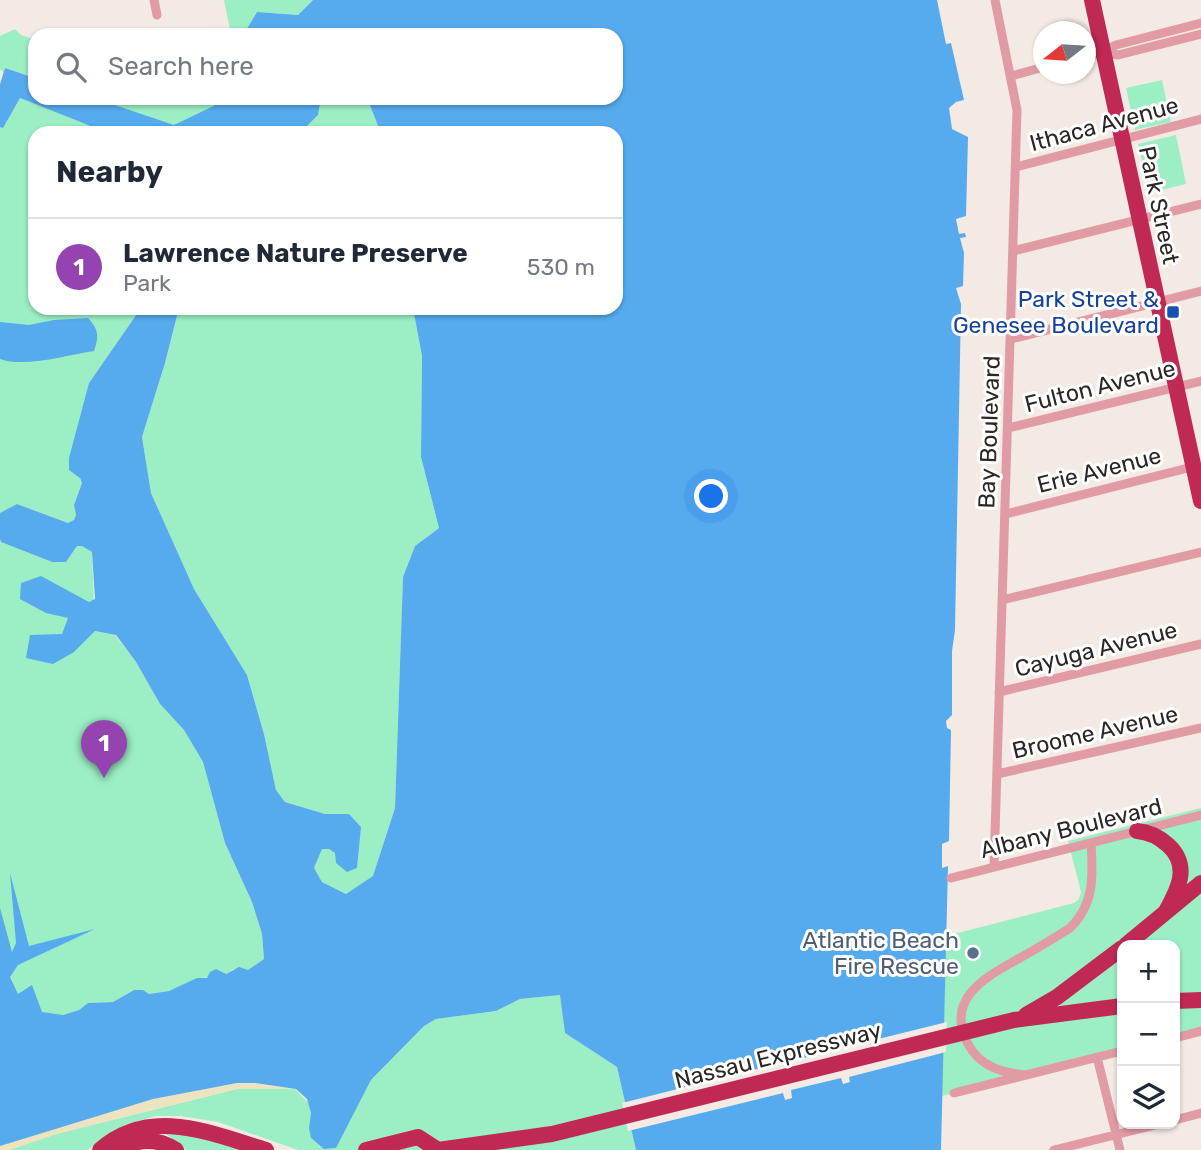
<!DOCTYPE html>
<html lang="en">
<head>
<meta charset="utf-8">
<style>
	body { margin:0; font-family:Rubik,sans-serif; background:#f6f6f7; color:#1f2937 }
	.controls { position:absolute; right:21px; bottom:21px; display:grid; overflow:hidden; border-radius:14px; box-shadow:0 2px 5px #0004 }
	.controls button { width:63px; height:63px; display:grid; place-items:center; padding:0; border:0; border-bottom:2px solid #e0e1e3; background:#fff; color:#1f2937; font:35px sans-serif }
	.compass { position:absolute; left:1033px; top:21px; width:63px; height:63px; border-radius:50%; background:#fff; box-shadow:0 2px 5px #0004; rotate:253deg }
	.you { position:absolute; left:712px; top:497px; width:24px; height:24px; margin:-18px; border:5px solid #fff; border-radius:50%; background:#1a73e8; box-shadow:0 0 0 10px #1a73e833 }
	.badge { display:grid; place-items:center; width:46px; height:46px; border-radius:50%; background:#9543b1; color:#fff; font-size:23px; font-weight:700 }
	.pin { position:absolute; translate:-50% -58px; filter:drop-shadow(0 2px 4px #0008) }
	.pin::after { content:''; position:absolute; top:37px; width:24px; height:21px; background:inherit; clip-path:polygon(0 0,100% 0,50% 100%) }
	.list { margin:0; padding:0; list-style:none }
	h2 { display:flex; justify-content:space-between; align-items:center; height:91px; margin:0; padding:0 28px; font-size:30px }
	h2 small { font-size:23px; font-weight:400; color:#747a83 }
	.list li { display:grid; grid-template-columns:46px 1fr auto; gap:21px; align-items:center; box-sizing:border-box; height:98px; padding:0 28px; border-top:2px solid #e0e1e3 }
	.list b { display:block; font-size:26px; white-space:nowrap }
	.list p { margin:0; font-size:23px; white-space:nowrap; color:#747a83 }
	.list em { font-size:23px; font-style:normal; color:#747a83 }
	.icon { flex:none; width:38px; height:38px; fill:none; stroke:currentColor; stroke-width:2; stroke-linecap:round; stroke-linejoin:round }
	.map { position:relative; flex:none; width:1201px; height:1150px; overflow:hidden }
	.search { position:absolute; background:#fff; box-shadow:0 2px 5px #0004; left:28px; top:28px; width:595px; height:77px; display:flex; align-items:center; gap:18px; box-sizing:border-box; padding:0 24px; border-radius:21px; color:#747a83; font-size:26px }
	.panel { position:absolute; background:#fff; box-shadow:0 2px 5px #0004; left:28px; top:126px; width:595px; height:189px; border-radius:21px }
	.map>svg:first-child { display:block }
	.green { fill:#9cefc4 }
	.sand { fill:#ede3be }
	.water { fill:#56abee }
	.pier { fill:#f4eae4 }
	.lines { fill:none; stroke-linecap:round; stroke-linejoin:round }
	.street { stroke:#e19ba5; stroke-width:9 }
	.highway { stroke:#c12955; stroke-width:16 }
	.transit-dot { fill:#1a4fb4; stroke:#fff; stroke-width:2.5 }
	.service-dot { fill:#5c6f8a; stroke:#fff; stroke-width:2.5 }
	.labels { text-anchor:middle; stroke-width:6; stroke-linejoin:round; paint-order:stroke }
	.street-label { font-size:23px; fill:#2b2725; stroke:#fff }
	.transit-label { font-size:23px; fill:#164399; stroke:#fff; text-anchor:end }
	.service-label { font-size:23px; fill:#4e5e75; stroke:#fff; text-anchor:end }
</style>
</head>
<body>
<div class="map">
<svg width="1201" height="1150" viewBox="0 0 1201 1150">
	<rect width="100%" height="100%" fill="#f4eae4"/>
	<path class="green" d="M 224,0 L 313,0 L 298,15 L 257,12 L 243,35 L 231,35 Z
		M 15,29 L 21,35 L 35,40 L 35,78 L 5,68 L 4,72 L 0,70 L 0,36 Z
		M 1162,80 L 1171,122 L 1135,130 L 1126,88 Z
		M 20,98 L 108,133 L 35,133 L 35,308 L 141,308 L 89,383 L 80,478 L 82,483 L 74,505 L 76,515 L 74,521 L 68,523 L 17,504 L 0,516 L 0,127 L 3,127 Z
		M 94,98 L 230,98 L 174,126 Z
		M 321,98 L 367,98 L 381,133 L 300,133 L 318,115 Z
		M 1176,135 L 1186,184 L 1149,193 L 1138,144 Z
		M 179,308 L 413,308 L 422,356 L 421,457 L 439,528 L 415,546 L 403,577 L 395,808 L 373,877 L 346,894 L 322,882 L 314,868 L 322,849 L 329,849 L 357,868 L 358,853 L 349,814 L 325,814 L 285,802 L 276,790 L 264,734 L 247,675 L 194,589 L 151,493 L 142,437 L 165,363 Z
		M 0,539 L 1,542 L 52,562 L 66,562 L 77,546 L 82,546 L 92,552 L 95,631 L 115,635 L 136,662 L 160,704 L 184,730 L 203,762 L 225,843 L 252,902 L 262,934 L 264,959 L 248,970 L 233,969 L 226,974 L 197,979 L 169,991 L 149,994 L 143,990 L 134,990 L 113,1002 L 88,1003 L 79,1010 L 63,1015 L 10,1029 L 0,1005 Z
		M 1201,808 L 1201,1031 L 1175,1038 L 1175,945 L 1122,945 L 1122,1051 L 942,1096 L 946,936 L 1074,903 L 1079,899 L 1081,892 L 1068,841 Z
		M 561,995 L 565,1033 L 617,1067 L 636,1150 L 298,1150 L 218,1122 L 180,1116 L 156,1116 L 127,1124 L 107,1135 L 88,1150 L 9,1150 L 56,1134 L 237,1089 L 295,1089 L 308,1102 L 311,1113 L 335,1148 L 371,1080 L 424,1026 L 436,1019 L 496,1011 L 520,999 Z
		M 174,1127 L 259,1150 L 186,1150 L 165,1133 Z"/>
	<path class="sand" d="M 237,1083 L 255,1083 L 295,1089 L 237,1089 L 56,1134 L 9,1150 L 0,1150 L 0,1146 L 15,1140 L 153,1099 Z"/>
	<path class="water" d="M 313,0 L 937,0 L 946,44 L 951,43 L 964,100 L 956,102 L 949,108 L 952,129 L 968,137 L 966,216 L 956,219 L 959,234 L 965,233 L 966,237 L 960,238 L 964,253 L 963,286 L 956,288 L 961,304 L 955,630 L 952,651 L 952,715 L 946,721 L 947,728 L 951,730 L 949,841 L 942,844 L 942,868 L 948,866 L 941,1150 L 636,1150 L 617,1067 L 565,1033 L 560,995 L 520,999 L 496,1011 L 436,1019 L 424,1026 L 371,1080 L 336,1148 L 324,1149 L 311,1138 L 309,1128 L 311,1113 L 307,1099 L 296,1089 L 255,1083 L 237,1083 L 153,1099 L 0,1146 L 0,908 L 12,952 L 16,943 L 10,873 L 29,946 L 95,929 L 18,965 L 10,977 L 18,994 L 32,985 L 42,1012 L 63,1015 L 79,1010 L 88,1003 L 113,1002 L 134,990 L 143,990 L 149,994 L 169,991 L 197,978 L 207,978 L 210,972 L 216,969 L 226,974 L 239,967 L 248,970 L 264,959 L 262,934 L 252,902 L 225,843 L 203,762 L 184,730 L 160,704 L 136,662 L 116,635 L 95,631 L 74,652 L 53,664 L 26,658 L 30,635 L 62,634 L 68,618 L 46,613 L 20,599 L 21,583 L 41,576 L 89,602 L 95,599 L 92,552 L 82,546 L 77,546 L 66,562 L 52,562 L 1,542 L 0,539 L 0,513 L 17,504 L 68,523 L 74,520 L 76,515 L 74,505 L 82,483 L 80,478 L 69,470 L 69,458 L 89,383 L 141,308 L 179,308 L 165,363 L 142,437 L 151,493 L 194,589 L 247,675 L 264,734 L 276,790 L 285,802 L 325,814 L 349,814 L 361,827 L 357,868 L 347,872 L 336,863 L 335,853 L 329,849 L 322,849 L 314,868 L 322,882 L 346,894 L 373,876 L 395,808 L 403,577 L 415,546 L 439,528 L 421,457 L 422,356 L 413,308 L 616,308 L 616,133 L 381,133 L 367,98 L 616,98 L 616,35 L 243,35 L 257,12 L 298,15 Z
		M 5,68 L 35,78 L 35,98 L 94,98 L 174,125 L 230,98 L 321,98 L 318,115 L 300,133 L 108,133 L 20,98 L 3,128 L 0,127 L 0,84 Z
		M 88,318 C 99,330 99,336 94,351 C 67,355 25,368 0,359 L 0,322 L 29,325 L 54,320 Z"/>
	<path class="pier" d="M 947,1022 L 946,1052 L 849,1077 L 850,1082 L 843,1084 L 841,1078 L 791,1090 L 792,1098 L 785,1100 L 783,1093 L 628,1131 L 622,1103 L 777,1064 L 777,1061 L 783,1060 L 785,1063 L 834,1050 L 834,1047 L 841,1046 L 842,1048 Z"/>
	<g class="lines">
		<path class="street" d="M 154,0 L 157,15
			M 1103,52 L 1118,55 L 1201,34
			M 1086,57 L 1103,52 L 1116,45 L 1201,23
			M 1011,76 L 1044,67
			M 1016,167 L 1201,119
			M 1013,251 L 1201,204
			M 1011,339 L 1201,291
			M 1008,428 L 1201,381
			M 1006,514 L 1196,466
			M 1002,600 L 1201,552
			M 999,692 L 1201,644
			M 997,774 L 1201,728
			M 994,867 L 1017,110 L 995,0
			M 951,878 L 1201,815
			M 1175,1038 L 1201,1031
			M 1097,1057 L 1120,1150
			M 1027,1075 C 1003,1073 980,1067 968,1044 C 944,999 986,977 1018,959 C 1036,949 1053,939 1070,928 C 1095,904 1093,875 1091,843
			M 954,1093 L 1122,1051
			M 1175,1120 L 1201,1113
			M 1054,1150 L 1159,1124"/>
		<path class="highway" d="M 1092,0 L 1201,501
			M 1137,831 C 1150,832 1159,837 1168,845 C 1191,866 1178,890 1165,913
			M 1126,945 L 1201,883
			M 1175,1001 L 1201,1000
			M 1026,1015 L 1057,997 L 1122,948
			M 100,1150 C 150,1106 210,1133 266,1150
			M 118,1150 C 138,1139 156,1137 176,1150
			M 366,1150 L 418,1137 L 438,1150
			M 438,1150 L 552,1134 L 1014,1020 L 1122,1006"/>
	</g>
	<rect class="transit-dot" x="1166" y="305" width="14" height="14" rx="3.5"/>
	<circle class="service-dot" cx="973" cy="953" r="7"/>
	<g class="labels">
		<g class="street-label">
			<text transform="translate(1104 124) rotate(-15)" y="8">Ithaca Avenue</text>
			<text transform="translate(1159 205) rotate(78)" y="8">Park Street</text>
			<text transform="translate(1100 386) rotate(-14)" y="8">Fulton Avenue</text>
			<text transform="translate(989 432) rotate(-88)" y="8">Bay Boulevard</text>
			<text transform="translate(1099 470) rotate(-14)" y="8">Erie Avenue</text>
			<text transform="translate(1096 649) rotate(-14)" y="8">Cayuga Avenue</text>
			<text transform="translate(1095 732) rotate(-13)" y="8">Broome Avenue</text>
			<text transform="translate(1071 828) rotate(-14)" y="8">Albany Boulevard</text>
			<text transform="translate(778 1055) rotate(-14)" y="8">Nassau Expressway</text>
		</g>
		<g class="transit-label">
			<text x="1159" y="307">Park Street &amp;<tspan x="1159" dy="26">Genesee Boulevard</tspan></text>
		</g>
		<g class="service-label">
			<text x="959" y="948">Atlantic Beach<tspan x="959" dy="26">Fire Rescue</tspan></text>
		</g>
	</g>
</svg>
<div class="controls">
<button>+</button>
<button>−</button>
<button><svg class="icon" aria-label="layers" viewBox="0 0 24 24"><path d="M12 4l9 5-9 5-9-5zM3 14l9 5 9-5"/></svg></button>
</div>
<svg class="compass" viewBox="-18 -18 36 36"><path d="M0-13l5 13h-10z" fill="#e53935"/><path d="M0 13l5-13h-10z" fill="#747a83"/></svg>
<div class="you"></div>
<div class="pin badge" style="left:104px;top:778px">1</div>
<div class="search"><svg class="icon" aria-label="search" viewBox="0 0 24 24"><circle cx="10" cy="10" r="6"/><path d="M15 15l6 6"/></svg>Search here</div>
<section class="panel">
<h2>Nearby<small></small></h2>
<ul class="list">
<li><span class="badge">1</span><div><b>Lawrence Nature Preserve</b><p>Park</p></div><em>530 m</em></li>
</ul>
</section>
</div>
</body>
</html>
